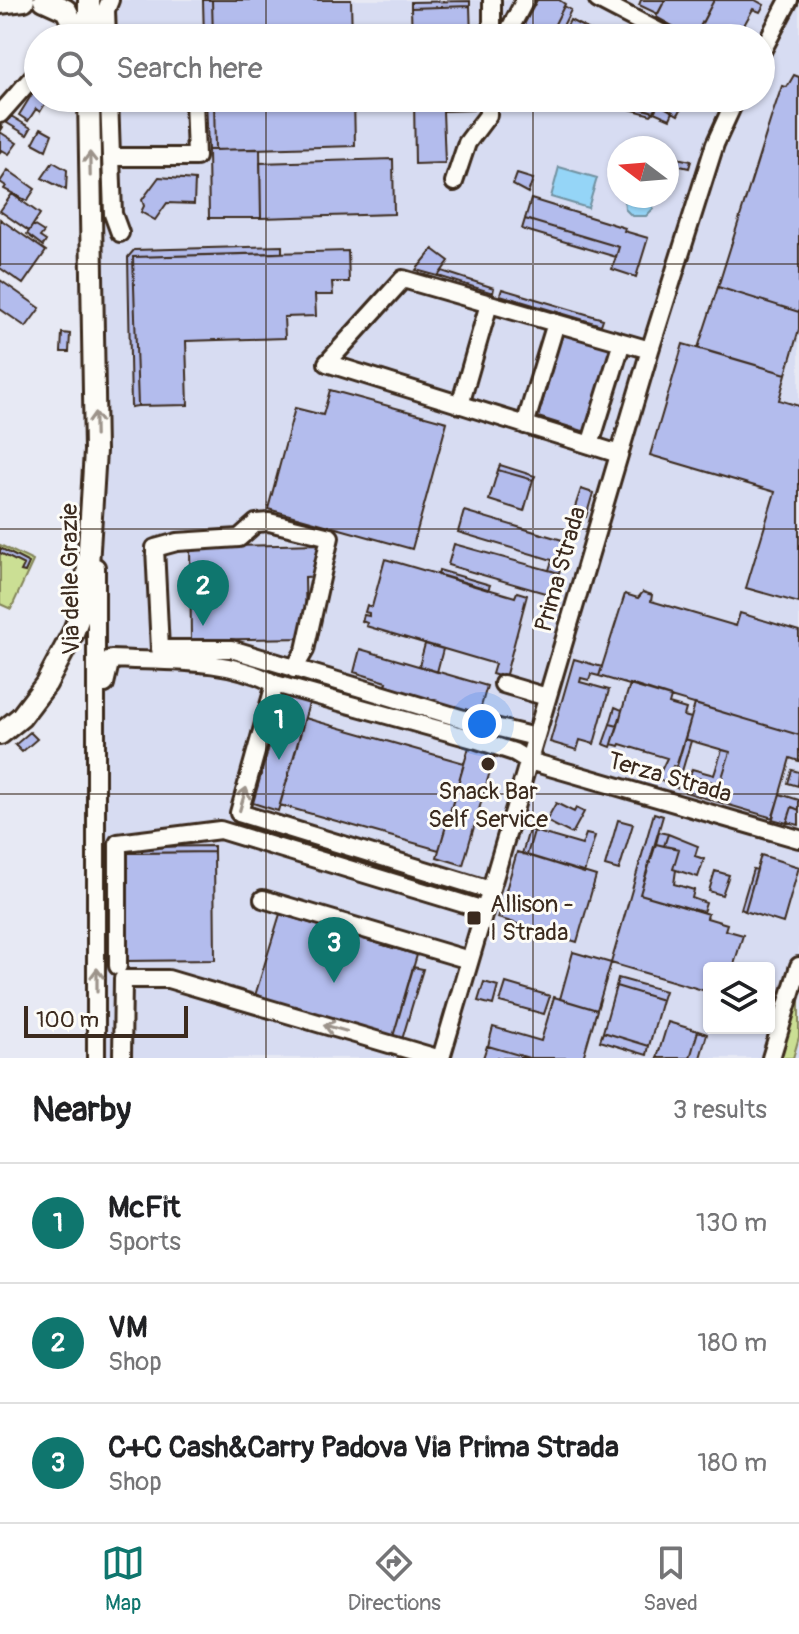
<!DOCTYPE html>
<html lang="en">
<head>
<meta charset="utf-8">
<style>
	body { margin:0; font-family:Pangolin,sans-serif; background:#f6f6f6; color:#202124 }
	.controls { position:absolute; right:24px; bottom:24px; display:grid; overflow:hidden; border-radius:8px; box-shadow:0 2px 6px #0004 }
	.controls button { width:72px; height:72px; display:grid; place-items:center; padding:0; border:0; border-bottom:2px solid #e0e0e0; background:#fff; color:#202124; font:40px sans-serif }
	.compass { position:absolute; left:607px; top:136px; width:72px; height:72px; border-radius:50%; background:#fff; box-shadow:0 2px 6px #0004; rotate:286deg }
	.scale { position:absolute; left:24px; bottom:20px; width:164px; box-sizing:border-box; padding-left:8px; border:4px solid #3b2a1e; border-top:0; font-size:22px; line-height:28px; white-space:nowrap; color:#3b2a1e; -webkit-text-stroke:6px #fdfcf7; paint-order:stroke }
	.you { position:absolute; left:482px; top:724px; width:28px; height:28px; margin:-20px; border:6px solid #fff; border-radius:50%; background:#1a73e8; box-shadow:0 0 0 12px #1a73e833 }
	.badge { display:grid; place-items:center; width:52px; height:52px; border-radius:50%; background:#0f766e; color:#fff; font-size:26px; font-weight:700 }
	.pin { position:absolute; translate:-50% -66px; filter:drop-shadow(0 2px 4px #0008) }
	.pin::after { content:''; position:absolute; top:42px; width:28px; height:24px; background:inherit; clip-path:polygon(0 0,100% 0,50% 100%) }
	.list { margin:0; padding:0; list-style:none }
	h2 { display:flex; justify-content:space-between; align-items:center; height:104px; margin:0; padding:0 32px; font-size:34px }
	h2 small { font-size:26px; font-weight:400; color:#757577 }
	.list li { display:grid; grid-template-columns:52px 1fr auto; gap:24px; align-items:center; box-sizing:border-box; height:120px; padding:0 32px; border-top:2px solid #e0e0e0 }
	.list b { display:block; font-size:30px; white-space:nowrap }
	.list p { margin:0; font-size:26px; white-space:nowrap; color:#757577 }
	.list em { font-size:26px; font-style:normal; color:#757577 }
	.icon { flex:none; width:44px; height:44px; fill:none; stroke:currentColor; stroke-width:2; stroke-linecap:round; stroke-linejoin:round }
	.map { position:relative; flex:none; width:799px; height:1058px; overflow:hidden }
	.search { position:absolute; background:#fff; box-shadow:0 2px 6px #0004; left:24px; right:24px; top:24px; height:88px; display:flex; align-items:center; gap:20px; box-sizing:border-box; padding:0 28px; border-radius:44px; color:#757577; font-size:30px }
	.sheet { height:464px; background:#fff }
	nav { display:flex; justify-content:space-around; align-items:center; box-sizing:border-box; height:112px; border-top:2px solid #e0e0e0; background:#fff; font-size:22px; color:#757577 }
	nav a { display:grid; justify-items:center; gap:4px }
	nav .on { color:#0f766e }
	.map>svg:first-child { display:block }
	.built { fill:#d7dcf2; fill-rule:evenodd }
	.green { fill:#cbdf94; stroke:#838459; stroke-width:2 }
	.water { fill:#95d5f7; stroke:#7191a0; stroke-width:2 }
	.building { fill:#b3bced; stroke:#3b2a1e; stroke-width:2 }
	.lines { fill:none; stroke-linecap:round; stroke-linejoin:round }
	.minor-casing { stroke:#3b2a1e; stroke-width:22 }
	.major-casing { stroke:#3b2a1e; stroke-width:26 }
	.minor { stroke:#fdfcf7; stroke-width:16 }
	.major { stroke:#fdfcf7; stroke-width:20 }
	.oneway { stroke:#9c938a }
	.grid { fill:none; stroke:#3b2a1e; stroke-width:2; stroke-opacity:0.55 }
	.poi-dot { fill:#3b2a1e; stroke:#fdfcf7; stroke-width:3 }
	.labels { text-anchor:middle; stroke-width:6; stroke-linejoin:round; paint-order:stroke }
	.street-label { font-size:24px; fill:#3b2a1e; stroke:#fdfcf7 }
	.poi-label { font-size:24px; fill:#3b2a1e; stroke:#fdfcf7 }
</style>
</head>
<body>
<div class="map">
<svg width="799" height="1058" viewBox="0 0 799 1058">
	<rect width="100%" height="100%" fill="#e7e9f4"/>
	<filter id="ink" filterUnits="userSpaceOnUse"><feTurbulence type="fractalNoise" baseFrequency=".0125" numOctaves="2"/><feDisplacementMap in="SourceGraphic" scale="16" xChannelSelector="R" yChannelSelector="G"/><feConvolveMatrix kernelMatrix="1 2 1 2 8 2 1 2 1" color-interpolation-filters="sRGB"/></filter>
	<g filter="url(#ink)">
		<path class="built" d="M 95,0 L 799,0 L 799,1058 L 104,1058 L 95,554 L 96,98 L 761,98 L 761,38 L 95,38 ZM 619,148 L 667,148 L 667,196 L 619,196 ZM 709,968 L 769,968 L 769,1028 L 709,1028 Z"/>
		<path class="green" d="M 0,545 L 33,561 L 11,609 L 0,604 Z
			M 799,987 L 799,1037 L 793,1058 L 778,1058 Z"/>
		<path class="water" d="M 559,167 L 597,178 L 588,208 L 551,197 Z
			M 624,196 L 654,196 L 653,209 L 646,216 L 632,216 L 625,209 Z"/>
		<path class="building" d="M 203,0 L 212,0 L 213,38 L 204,38 Z
			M 212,0 L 351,0 L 352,38 L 213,38 Z
			M 534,0 L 537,0 L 517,38 L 514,38 Z
			M 537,0 L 559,0 L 565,4 L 548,38 L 517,38 Z
			M 641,0 L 665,0 L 658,14 L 639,5 Z
			M 665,0 L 714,0 L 694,38 L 656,17 Z
			M 714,0 L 755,0 L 764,5 L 760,12 L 753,9 L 743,27 L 749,31 L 746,38 L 702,38 L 697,33 Z
			M 470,1 L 470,6 L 411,8 L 411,2 Z
			M 470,6 L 471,38 L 412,38 L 411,8 Z
			M 564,6 L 571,10 L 557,38 L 548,38 Z
			M 570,20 L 605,38 L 561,38 Z
			M 794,75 L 799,77 L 799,312 L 718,287 L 771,118 L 782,86 L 787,87 Z
			M 37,86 L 38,98 L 48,99 L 40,112 L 36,109 L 28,121 L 19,115 Z
			M 206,98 L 214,98 L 215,150 L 208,150 Z
			M 214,98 L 354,98 L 355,146 L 215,150 Z
			M 414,98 L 473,98 L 473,110 L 443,111 L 445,163 L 415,164 Z
			M 608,98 L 662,98 L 654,112 Z
			M 662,98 L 687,98 L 678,115 L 659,104 Z
			M 616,102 L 654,112 L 651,115 L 615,105 Z
			M 659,104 L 673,112 L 670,119 L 654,112 Z
			M 11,116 L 31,128 L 27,135 L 7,123 Z
			M 0,125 L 3,127 L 0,132 L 17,143 L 9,154 L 2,150 L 0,152 Z
			M 41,128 L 52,134 L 46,150 L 33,143 Z
			M 260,149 L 261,218 L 209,218 L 208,150 Z
			M 667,156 L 691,161 L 689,168 L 667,163 Z
			M 393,159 L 394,214 L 261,218 L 260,163 Z
			M 53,162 L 67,170 L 66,190 L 42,178 Z
			M 8,170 L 35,189 L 27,201 L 4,189 L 6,186 L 0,182 Z
			M 517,174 L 533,179 L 528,193 L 513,185 Z
			M 159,177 L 195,180 L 194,204 L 167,203 L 155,220 L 141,212 L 144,206 L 142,200 Z
			M 12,194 L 40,214 L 29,231 L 0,211 Z
			M 531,199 L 625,228 L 624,231 L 648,238 L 636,277 L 612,269 L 619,247 L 525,219 Z
			M 0,219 L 46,251 L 23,284 L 0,268 Z
			M 525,219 L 619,247 L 616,257 L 522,229 Z
			M 33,225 L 44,232 L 40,237 L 46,241 L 43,246 L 27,234 Z
			M 282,246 L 282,253 L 133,257 L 138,406 L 131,407 L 128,257 L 134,250 Z
			M 433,249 L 449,261 L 438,276 L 416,270 Z
			M 348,251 L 349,282 L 332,282 L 333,295 L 315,295 L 316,316 L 284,317 L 285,338 L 186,341 L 188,405 L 138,406 L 133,257 Z
			M 442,271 L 494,288 L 493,293 L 438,276 Z
			M 0,280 L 40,308 L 26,327 L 0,309 Z
			M 718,287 L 799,312 L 799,329 L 786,374 L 698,348 Z
			M 502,289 L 603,319 L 601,325 L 500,295 Z
			M 563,331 L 611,345 L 586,432 L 538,417 Z
			M 62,333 L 70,334 L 69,352 L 61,352 Z
			M 683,344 L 786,374 L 779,400 L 799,406 L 799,603 L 746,588 L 775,492 L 650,455 Z
			M 330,390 L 447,422 L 412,549 L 268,509 L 295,408 L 323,415 Z
			M 500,465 L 535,476 L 533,480 L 498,470 Z
			M 498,470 L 533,480 L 524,511 L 489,500 Z
			M 581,489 L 593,493 L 586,517 L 573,513 Z
			M 464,511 L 569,542 L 562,563 L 458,532 Z
			M 321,544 L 322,576 L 305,577 L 306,638 L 191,640 L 190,547 Z
			M 454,544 L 559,573 L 552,595 L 448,565 Z
			M 0,548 L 29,563 L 25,572 L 21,571 L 24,565 L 0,553 Z
			M 385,559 L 515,597 L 517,592 L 527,595 L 505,678 L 492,674 L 495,664 L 366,626 L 367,623 L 362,621 L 364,615 L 369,616 L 369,613 L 365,612 L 367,605 L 372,607 Z
			M 552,561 L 562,563 L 559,573 L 549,570 Z
			M 439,570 L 490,585 L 488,590 L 438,575 Z
			M 643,592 L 652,595 L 651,601 L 736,626 L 740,613 L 799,631 L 799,735 L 599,676 L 625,594 L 638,598 Z
			M 425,644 L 443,649 L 437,672 L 419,666 Z
			M 360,649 L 487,686 L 479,714 L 394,689 L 386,685 L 387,682 L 354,672 Z
			M 574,659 L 602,667 L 599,676 L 591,674 L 589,680 L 581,678 L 580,682 L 609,690 L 594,744 L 580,740 L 577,750 L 550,742 Z
			M 630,684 L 671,697 L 669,704 L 686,709 L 684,716 L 691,718 L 676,767 L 673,766 L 668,783 L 657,779 L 667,758 L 620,744 L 619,746 L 612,744 Z
			M 284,693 L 310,700 L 278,811 L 253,803 Z
			M 695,704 L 799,735 L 799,761 L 790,758 L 773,818 L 685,792 L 690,776 L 720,784 L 730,752 L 685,739 Z
			M 615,707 L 622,710 L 618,726 L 610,724 Z
			M 305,718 L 464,763 L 439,850 L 280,805 Z
			M 610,724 L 618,726 L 611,747 L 603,744 Z
			M 30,732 L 37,739 L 22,752 L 15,745 Z
			M 685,739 L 691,741 L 677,788 L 671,786 Z
			M 469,747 L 495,754 L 463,865 L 437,857 Z
			M 722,750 L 730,752 L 720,784 L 690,776 L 692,769 L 714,775 Z
			M 792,770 L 799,772 L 798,786 L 788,783 Z
			M 780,794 L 799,800 L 799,810 L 792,807 L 787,823 L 772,819 Z
			M 556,803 L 574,812 L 576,808 L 584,812 L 572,834 L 546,821 Z
			M 792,807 L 799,810 L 799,825 L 787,822 Z
			M 654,813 L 663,816 L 640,894 L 708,914 L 707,918 L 727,924 L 725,930 L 743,935 L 733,968 L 709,968 L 709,992 L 611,963 Z
			M 618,820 L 633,824 L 619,870 L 605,866 Z
			M 529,830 L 534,831 L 527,855 L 522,854 Z
			M 534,831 L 582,845 L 586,834 L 595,836 L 584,873 L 527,855 Z
			M 659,832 L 668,834 L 664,846 L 656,844 Z
			M 668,834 L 698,846 L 695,856 L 704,859 L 698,877 L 673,869 L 679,849 L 664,846 Z
			M 656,844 L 679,849 L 673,869 L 676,870 L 674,884 L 694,890 L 692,898 L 706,903 L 703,912 L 640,894 Z
			M 214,846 L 214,852 L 142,853 L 142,847 Z
			M 214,852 L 215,960 L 126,961 L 125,853 Z
			M 517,852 L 596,876 L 577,942 L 498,918 Z
			M 761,855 L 799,867 L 783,923 L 745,911 Z
			M 753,869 L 757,870 L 745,911 L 741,909 Z
			M 715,871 L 729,875 L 722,895 L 709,891 Z
			M 280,914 L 417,955 L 392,1040 L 254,999 Z
			M 573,952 L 611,963 L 597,1010 L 560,999 Z
			M 413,967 L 423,969 L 401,1043 L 392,1040 Z
			M 618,978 L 665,991 L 662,1000 L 616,986 Z
			M 484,982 L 498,986 L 493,1005 L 478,1001 Z
			M 506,983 L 550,996 L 544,1014 L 500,1002 Z
			M 616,986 L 662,1000 L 649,1046 L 603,1032 Z
			M 554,997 L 597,1010 L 583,1058 L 529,1058 L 488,1046 L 493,1027 L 541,1041 Z
			M 668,1022 L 698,1031 L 690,1058 L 657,1058 Z
			M 698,1031 L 707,1034 L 700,1058 L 690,1058 Z
			M 603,1032 L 649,1046 L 647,1055 L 600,1041 Z
			M 487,1046 L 488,1046 L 529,1058 L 483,1058 Z"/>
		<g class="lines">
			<defs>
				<path id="minor" d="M 598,0 L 671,38
					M 107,38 L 106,10 L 110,0
					M 492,38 L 492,0
					M 505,38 L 525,0
					M 761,53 L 789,0
					M 109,98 L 113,214 L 120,233
					M 0,114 L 38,71
					M 111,157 L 196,157 L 194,98
					M 454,182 L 467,143 L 488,115 L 488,98
					M 460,405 L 489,304
					M 525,425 L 556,323
					M 590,445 L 622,342
					M 619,454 L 327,363 L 403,279 L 650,350
					M 96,567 L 96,1058
					M 294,669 L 305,650 L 330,537 L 269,522 L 256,523 L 239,538 L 177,542 L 155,548 L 160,649 L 231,649 L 467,720 L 535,737
					M 105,684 L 111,659 C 163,662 229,657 275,684
					M 503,684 L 547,697
					M 490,890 L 239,813 L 275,684 L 477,740 L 514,752 L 529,761 L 799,839
					M 263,899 L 469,960
					M 118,966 L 118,843 L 220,830 L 484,910
					M 122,1058 L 123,979 L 168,979 L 437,1058
					M 441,1058 L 650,350 L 715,144 L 736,98
					M 771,1058 L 799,966"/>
				<path id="major" d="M 44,0 L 66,10 L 80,38
					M 0,3 L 24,0
					M 89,38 L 89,0
					M 0,734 L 21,717 L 46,684 L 73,633 L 81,612 L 87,582 L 95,451 L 89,98"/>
			</defs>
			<use href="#minor" class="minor-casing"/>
			<use href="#major" class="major-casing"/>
			<use href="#minor" class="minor"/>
			<use href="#major" class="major"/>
		</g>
		<defs><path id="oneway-shaft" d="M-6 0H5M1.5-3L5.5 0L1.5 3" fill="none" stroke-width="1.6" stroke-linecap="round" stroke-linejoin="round" transform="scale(2)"/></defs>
		<g class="oneway">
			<use href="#oneway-shaft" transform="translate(90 164) rotate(-91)"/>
			<use href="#oneway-shaft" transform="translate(95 424) rotate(-91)"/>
			<use href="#oneway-shaft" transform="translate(243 799) rotate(-74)"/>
			<use href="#oneway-shaft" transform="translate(97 980) rotate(-90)"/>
			<use href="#oneway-shaft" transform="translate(335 1028) rotate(-164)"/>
		</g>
	</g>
	<path class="grid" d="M 266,0 L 266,38M 533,0 L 533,38M 266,98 L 266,1058M 533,98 L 533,1058M 0,264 L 799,264M 0,529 L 799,529M 0,794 L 799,794"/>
	<g class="poi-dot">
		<circle cx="488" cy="764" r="8"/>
		<rect x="466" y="910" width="16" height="16" rx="4"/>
	</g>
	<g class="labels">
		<g class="street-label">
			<text transform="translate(560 569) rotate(-74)" y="8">Prima Strada</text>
			<text transform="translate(70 579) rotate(-91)" y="8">Via delle Grazie</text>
			<text transform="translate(670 777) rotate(16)" y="8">Terza Strada</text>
		</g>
		<g class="poi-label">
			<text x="488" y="799">Snack Bar<tspan x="488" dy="28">Self Service</tspan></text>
			<text x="490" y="912" text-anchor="start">Allison -<tspan x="490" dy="28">I Strada</tspan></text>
		</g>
	</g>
</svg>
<div class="controls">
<button><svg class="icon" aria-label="layers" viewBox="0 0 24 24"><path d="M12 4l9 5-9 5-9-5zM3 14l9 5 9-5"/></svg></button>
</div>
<svg class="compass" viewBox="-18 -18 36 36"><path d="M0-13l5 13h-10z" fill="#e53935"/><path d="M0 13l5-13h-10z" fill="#757577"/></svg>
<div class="scale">100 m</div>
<div class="you"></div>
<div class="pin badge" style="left:279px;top:760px">1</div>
<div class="pin badge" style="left:203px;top:626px">2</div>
<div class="pin badge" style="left:334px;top:983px">3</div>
<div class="search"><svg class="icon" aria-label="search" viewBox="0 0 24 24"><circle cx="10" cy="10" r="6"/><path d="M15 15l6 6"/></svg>Search here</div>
</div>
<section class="sheet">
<h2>Nearby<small>3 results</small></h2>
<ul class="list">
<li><span class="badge">1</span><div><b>McFit</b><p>Sports</p></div><em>130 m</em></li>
<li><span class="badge">2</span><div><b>VM</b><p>Shop</p></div><em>180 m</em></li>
<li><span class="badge">3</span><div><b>C+C Cash&amp;Carry Padova Via Prima Strada</b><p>Shop</p></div><em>180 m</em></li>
</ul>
</section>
<nav>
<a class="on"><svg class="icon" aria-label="map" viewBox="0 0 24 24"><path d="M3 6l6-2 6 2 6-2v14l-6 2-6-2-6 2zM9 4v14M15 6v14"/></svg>Map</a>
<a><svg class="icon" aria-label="directions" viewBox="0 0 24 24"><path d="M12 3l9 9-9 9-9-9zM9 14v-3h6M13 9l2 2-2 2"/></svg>Directions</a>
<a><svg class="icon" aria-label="saved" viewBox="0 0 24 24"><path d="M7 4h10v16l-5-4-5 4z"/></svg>Saved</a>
</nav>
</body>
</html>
